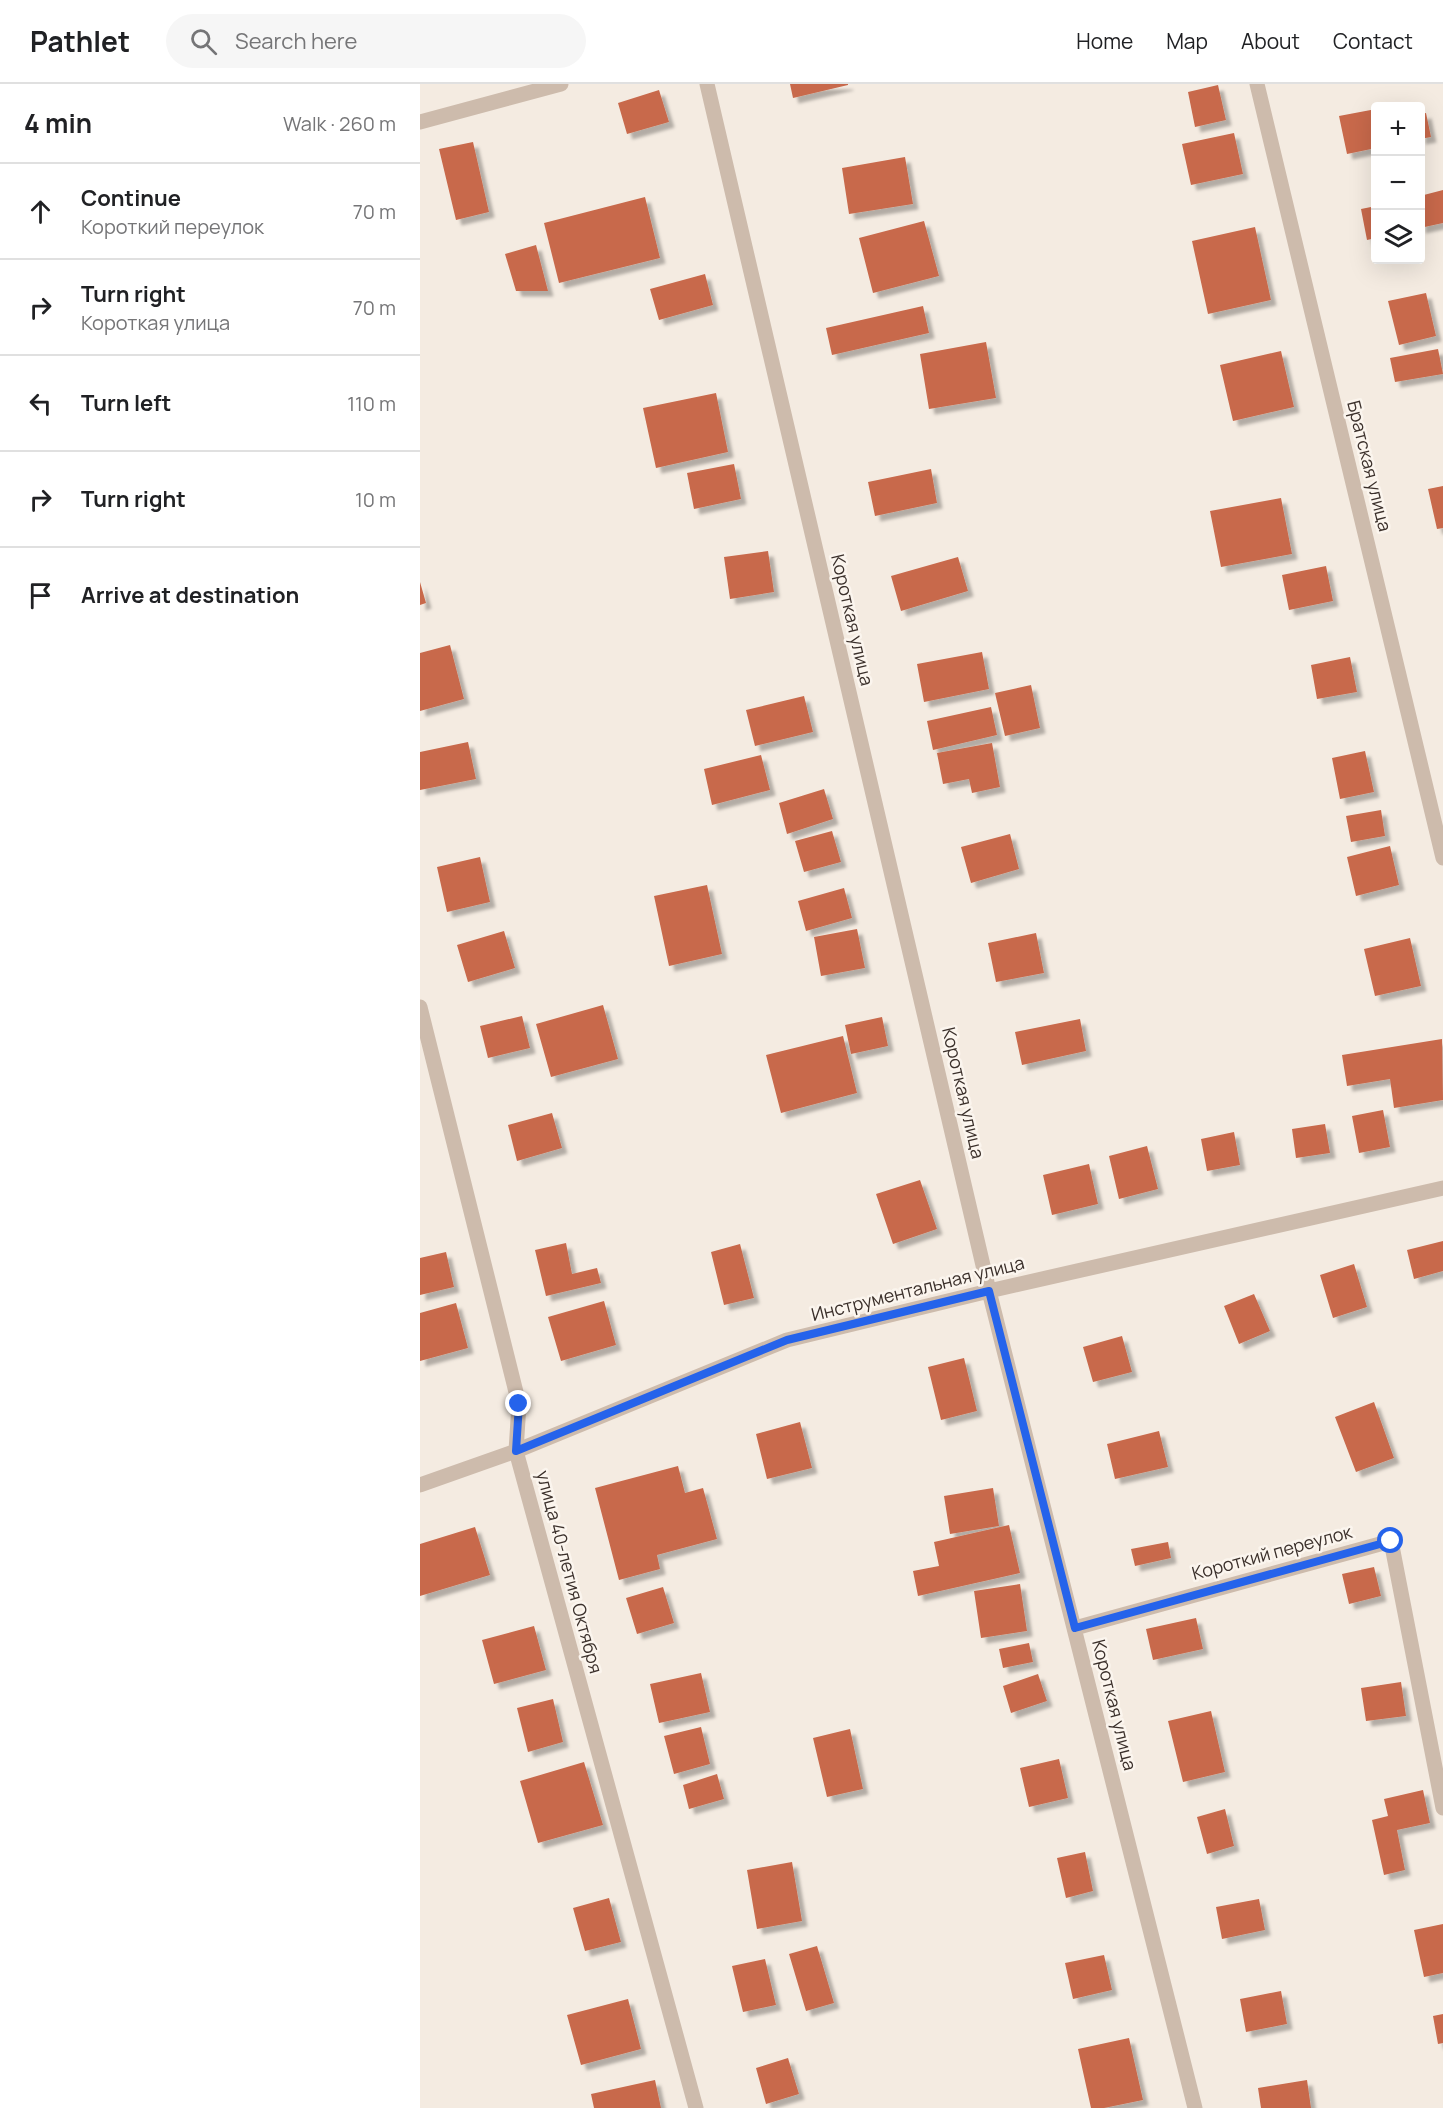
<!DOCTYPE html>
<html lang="en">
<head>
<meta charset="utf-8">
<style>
	body { margin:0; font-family:Manrope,sans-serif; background:#f6f6f6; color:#202124 }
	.controls { position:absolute; right:18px; top:18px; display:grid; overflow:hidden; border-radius:6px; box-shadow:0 6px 24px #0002 }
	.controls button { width:54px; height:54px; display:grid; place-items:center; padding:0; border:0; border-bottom:2px solid #e0e0e0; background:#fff; color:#202124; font:30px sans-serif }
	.stop { position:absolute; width:18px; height:18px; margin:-14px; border:4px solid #2563eb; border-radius:50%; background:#fff }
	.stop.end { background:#2563eb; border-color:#fff; box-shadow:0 2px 6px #0008 }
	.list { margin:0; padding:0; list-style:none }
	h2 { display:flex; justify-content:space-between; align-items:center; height:78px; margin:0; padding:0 24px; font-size:26px }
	h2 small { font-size:20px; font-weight:400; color:#757577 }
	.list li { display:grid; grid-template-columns:39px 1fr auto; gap:18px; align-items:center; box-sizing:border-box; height:96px; padding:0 24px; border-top:2px solid #e0e0e0 }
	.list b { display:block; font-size:22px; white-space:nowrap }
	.list p { margin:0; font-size:20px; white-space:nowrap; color:#757577 }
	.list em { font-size:20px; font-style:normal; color:#757577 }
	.icon { flex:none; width:33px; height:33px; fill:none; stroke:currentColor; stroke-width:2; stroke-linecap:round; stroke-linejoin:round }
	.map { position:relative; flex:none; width:1023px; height:2024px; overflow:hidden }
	header { display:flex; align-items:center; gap:36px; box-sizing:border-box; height:84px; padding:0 30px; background:#fff; border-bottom:2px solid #e0e0e0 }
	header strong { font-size:28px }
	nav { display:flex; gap:33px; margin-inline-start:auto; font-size:21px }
	.search { width:420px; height:54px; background:#f6f6f6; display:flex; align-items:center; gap:15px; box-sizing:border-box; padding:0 21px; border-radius:33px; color:#757577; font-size:22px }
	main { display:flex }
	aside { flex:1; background:#fff }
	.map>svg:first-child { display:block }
	.building { fill:#c8694b; filter:url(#shadow) }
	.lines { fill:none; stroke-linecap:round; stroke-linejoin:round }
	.minor { stroke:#cdbbac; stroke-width:15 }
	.route { stroke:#2563eb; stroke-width:8 }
	.labels { text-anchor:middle; stroke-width:5; stroke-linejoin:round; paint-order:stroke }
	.street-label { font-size:18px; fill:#3b302b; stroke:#fbf5ee }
</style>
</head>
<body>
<header>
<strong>Pathlet</strong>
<div class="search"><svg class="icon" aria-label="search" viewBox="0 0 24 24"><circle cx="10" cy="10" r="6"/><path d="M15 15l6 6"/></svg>Search here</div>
<nav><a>Home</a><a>Map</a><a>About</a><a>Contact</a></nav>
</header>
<main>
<aside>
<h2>4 min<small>Walk · 260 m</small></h2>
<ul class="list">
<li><svg class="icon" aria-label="ahead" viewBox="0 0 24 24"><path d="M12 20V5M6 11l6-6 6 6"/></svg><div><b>Continue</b><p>Короткий переулок</p></div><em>70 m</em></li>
<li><svg class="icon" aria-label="right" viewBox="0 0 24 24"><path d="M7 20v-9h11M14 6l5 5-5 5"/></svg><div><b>Turn right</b><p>Короткая улица</p></div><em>70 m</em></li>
<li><svg class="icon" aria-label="left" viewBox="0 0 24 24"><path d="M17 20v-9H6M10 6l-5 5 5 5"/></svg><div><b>Turn left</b></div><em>110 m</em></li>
<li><svg class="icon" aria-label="right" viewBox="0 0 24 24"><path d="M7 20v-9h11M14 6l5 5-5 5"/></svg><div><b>Turn right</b></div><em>10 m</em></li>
<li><svg class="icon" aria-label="arrive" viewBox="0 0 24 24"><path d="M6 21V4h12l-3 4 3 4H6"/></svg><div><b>Arrive at destination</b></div></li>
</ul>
</aside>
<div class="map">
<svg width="1023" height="2024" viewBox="0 0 1023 2024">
	<defs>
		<filter id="shadow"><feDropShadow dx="5.5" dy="5.5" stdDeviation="1.5" flood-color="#0004"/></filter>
	</defs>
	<rect width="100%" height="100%" fill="#f4ebe1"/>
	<path class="building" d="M 370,0 L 428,0 L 428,1 L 373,14 Z
		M 798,1 L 806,36 L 775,43 L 768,8 Z
		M 239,6 L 249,38 L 207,50 L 198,19 Z
		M 956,25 L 956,64 L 927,70 L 919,32 Z
		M 1006,29 L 1011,53 L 1000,55 L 1000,30 Z
		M 814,49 L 823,90 L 771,101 L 762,60 Z
		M 53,58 L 69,128 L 36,136 L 19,65 Z
		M 485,73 L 493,120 L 429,130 L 422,84 Z
		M 1023,106 L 1023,139 L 1000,144 L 1000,112 Z
		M 225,113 L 240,174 L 139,199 L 124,139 Z
		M 956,122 L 956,154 L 947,156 L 941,125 Z
		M 504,137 L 519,192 L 453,209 L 439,154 Z
		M 835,143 L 851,216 L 788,230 L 772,157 Z
		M 116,161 L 128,207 L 96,207 L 85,170 Z
		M 285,190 L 293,221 L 239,236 L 230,205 Z
		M 1006,209 L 1016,252 L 979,261 L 968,217 Z
		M 503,222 L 509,249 L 412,271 L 406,244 Z
		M 566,258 L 576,314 L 509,325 L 500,270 Z
		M 1018,265 L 1023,290 L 975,298 L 970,274 Z
		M 861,267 L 874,323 L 813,337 L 800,281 Z
		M 296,309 L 308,368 L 236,384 L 223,324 Z
		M 314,380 L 321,415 L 274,425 L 267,389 Z
		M 511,385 L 517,419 L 455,432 L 448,398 Z
		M 1023,402 L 1023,444 L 1017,445 L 1008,405 Z
		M 861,414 L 872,470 L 801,483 L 790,427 Z
		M 348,467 L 354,508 L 310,515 L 304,473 Z
		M 538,473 L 548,507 L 481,527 L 471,492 Z
		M 906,482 L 913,517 L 869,526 L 862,491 Z
		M 0,498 L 6,519 L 0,521 Z
		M 30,561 L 44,615 L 0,627 L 0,569 Z
		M 562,568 L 569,605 L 504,618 L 497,580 Z
		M 930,573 L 937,608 L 897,615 L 891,581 Z
		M 611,601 L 620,644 L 585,652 L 575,609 Z
		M 384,612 L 393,648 L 335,662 L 326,626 Z
		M 571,623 L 577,651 L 513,666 L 507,637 Z
		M 48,658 L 56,695 L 0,706 L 0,668 Z
		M 572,659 L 580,703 L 552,709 L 549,695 L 523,700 L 517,669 Z
		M 945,667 L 954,708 L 920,715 L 912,674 Z
		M 341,671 L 350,706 L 292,721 L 284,685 Z
		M 404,705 L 413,735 L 367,750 L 359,719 Z
		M 961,726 L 965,752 L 931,758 L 926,732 Z
		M 412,747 L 421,778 L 384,788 L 375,757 Z
		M 590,750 L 599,785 L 551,799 L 541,763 Z
		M 970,762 L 979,801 L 936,812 L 927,773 Z
		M 60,773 L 70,818 L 27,828 L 17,783 Z
		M 287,801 L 302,870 L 249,882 L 234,812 Z
		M 424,804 L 432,834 L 386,847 L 378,817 Z
		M 437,845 L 445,884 L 401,892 L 394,853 Z
		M 84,847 L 95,884 L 48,898 L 37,861 Z
		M 616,849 L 624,889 L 576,898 L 568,859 Z
		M 990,854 L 1001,902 L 955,912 L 944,865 Z
		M 183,921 L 198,975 L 131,993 L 116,940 Z
		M 102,932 L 110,964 L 68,974 L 60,942 Z
		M 462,933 L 468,962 L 431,970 L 425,941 Z
		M 660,935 L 666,967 L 602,981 L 595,948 Z
		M 423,952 L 437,1009 L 361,1029 L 346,971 Z
		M 1022,955 L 1023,1016 L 974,1024 L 970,995 L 927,1002 L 922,971 Z
		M 963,1026 L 970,1063 L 939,1069 L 932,1032 Z
		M 132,1029 L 142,1064 L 97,1077 L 88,1041 Z
		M 905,1040 L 910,1069 L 876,1074 L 872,1045 Z
		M 814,1048 L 820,1081 L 787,1087 L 781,1055 Z
		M 727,1062 L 738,1105 L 699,1115 L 689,1072 Z
		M 669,1080 L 678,1120 L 632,1131 L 623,1091 Z
		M 500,1096 L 517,1145 L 473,1160 L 456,1110 Z
		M 1023,1157 L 1023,1187 L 994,1195 L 987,1166 Z
		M 146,1159 L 152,1190 L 177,1184 L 181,1199 L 126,1212 L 115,1166 Z
		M 320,1160 L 334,1214 L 304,1221 L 291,1168 Z
		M 26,1168 L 34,1203 L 0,1211 L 0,1174 Z
		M 934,1180 L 947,1223 L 913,1234 L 900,1191 Z
		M 834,1210 L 850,1247 L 819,1260 L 804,1222 Z
		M 184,1217 L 196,1261 L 141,1277 L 128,1233 Z
		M 36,1219 L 48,1264 L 0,1277 L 0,1229 Z
		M 702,1252 L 712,1288 L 673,1298 L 663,1263 Z
		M 544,1274 L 557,1327 L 521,1336 L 508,1283 Z
		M 954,1318 L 974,1374 L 936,1388 L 915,1333 Z
		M 380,1338 L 392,1384 L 347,1395 L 336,1350 Z
		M 739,1347 L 748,1383 L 695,1395 L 687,1360 Z
		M 258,1382 L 265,1409 L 283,1404 L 297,1455 L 237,1471 L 240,1485 L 199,1496 L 175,1404 Z
		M 573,1404 L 579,1442 L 530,1450 L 524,1412 Z
		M 589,1441 L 600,1489 L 498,1512 L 493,1487 L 519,1482 L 514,1458 Z
		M 55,1443 L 70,1491 L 0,1512 L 0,1460 Z
		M 748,1458 L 751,1474 L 715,1482 L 711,1465 Z
		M 954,1483 L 961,1512 L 929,1520 L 922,1490 Z
		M 600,1500 L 607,1547 L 561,1554 L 554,1507 Z
		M 243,1503 L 254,1539 L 217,1550 L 206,1514 Z
		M 776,1534 L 783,1565 L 733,1576 L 726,1545 Z
		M 114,1542 L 126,1586 L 74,1600 L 62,1556 Z
		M 609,1559 L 613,1578 L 583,1584 L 579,1565 Z
		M 281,1589 L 290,1628 L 239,1639 L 230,1600 Z
		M 618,1590 L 627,1617 L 591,1629 L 583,1602 Z
		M 981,1598 L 986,1632 L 946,1637 L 941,1604 Z
		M 133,1615 L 143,1658 L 108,1668 L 97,1624 Z
		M 791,1627 L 805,1688 L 763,1698 L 748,1637 Z
		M 281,1643 L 290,1680 L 254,1690 L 244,1652 Z
		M 430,1645 L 443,1705 L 407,1713 L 393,1654 Z
		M 639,1675 L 648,1714 L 609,1723 L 600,1684 Z
		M 164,1678 L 183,1741 L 118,1759 L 100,1697 Z
		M 297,1690 L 304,1715 L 269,1725 L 263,1701 Z
		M 1003,1706 L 1010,1739 L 977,1746 L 985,1786 L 964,1791 L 952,1736 L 968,1732 L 964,1715 Z
		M 805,1725 L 814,1762 L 787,1770 L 777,1733 Z
		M 665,1768 L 673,1807 L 646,1814 L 637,1774 Z
		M 372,1778 L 382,1837 L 337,1845 L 327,1786 Z
		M 189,1814 L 201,1858 L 165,1867 L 153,1824 Z
		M 839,1815 L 845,1846 L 802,1855 L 796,1823 Z
		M 1023,1840 L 1023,1889 L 1004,1893 L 994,1846 Z
		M 397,1862 L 414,1919 L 386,1927 L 369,1870 Z
		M 684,1871 L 692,1906 L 653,1915 L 645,1879 Z
		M 345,1875 L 356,1921 L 323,1928 L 312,1882 Z
		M 861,1907 L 867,1940 L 826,1948 L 820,1915 Z
		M 208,1915 L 221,1965 L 161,1981 L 147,1931 Z
		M 1023,1930 L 1023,1959 L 1018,1960 L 1013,1932 Z
		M 709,1954 L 723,2016 L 684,2024 L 671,2024 L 658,1965 Z
		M 368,1974 L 379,2010 L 346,2020 L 336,1984 Z
		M 235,1996 L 241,2024 L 174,2024 L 171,2010 Z
		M 887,1996 L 891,2024 L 841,2024 L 838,2004 Z"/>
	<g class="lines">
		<path class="minor" d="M 287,0 L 569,1207 L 775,2024
			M 837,0 L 1023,774
			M 0,38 L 141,0
			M 0,923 L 99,1320 L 96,1367 L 276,2024
			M 0,1401 L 96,1367 L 367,1256 L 569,1207 L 1023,1104
			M 655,1544 L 971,1457 L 1023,1724"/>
	</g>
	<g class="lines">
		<path class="route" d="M 99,1320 L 96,1367 L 367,1256 L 569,1207 L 655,1544 L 971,1457"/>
	</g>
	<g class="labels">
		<g class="street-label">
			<text transform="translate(949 382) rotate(76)" y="6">Братская улица</text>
			<text transform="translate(432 536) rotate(77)" y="6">Короткая улица</text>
			<text transform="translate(543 1009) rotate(77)" y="6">Короткая улица</text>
			<text transform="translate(498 1205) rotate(-14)" y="6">Инструментальная улица</text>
			<text transform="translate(852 1469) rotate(-15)" y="6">Короткий переулок</text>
			<text transform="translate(149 1488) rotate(75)" y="6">улица 40-летия Октября</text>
			<text transform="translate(694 1621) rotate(76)" y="6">Короткая улица</text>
		</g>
	</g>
</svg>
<div class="controls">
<button>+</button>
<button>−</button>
<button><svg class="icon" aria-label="layers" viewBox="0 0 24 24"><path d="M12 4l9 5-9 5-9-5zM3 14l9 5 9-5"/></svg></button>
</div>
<div class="stop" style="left:971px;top:1457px"></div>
<div class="stop end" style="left:99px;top:1320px"></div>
</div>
</main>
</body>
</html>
